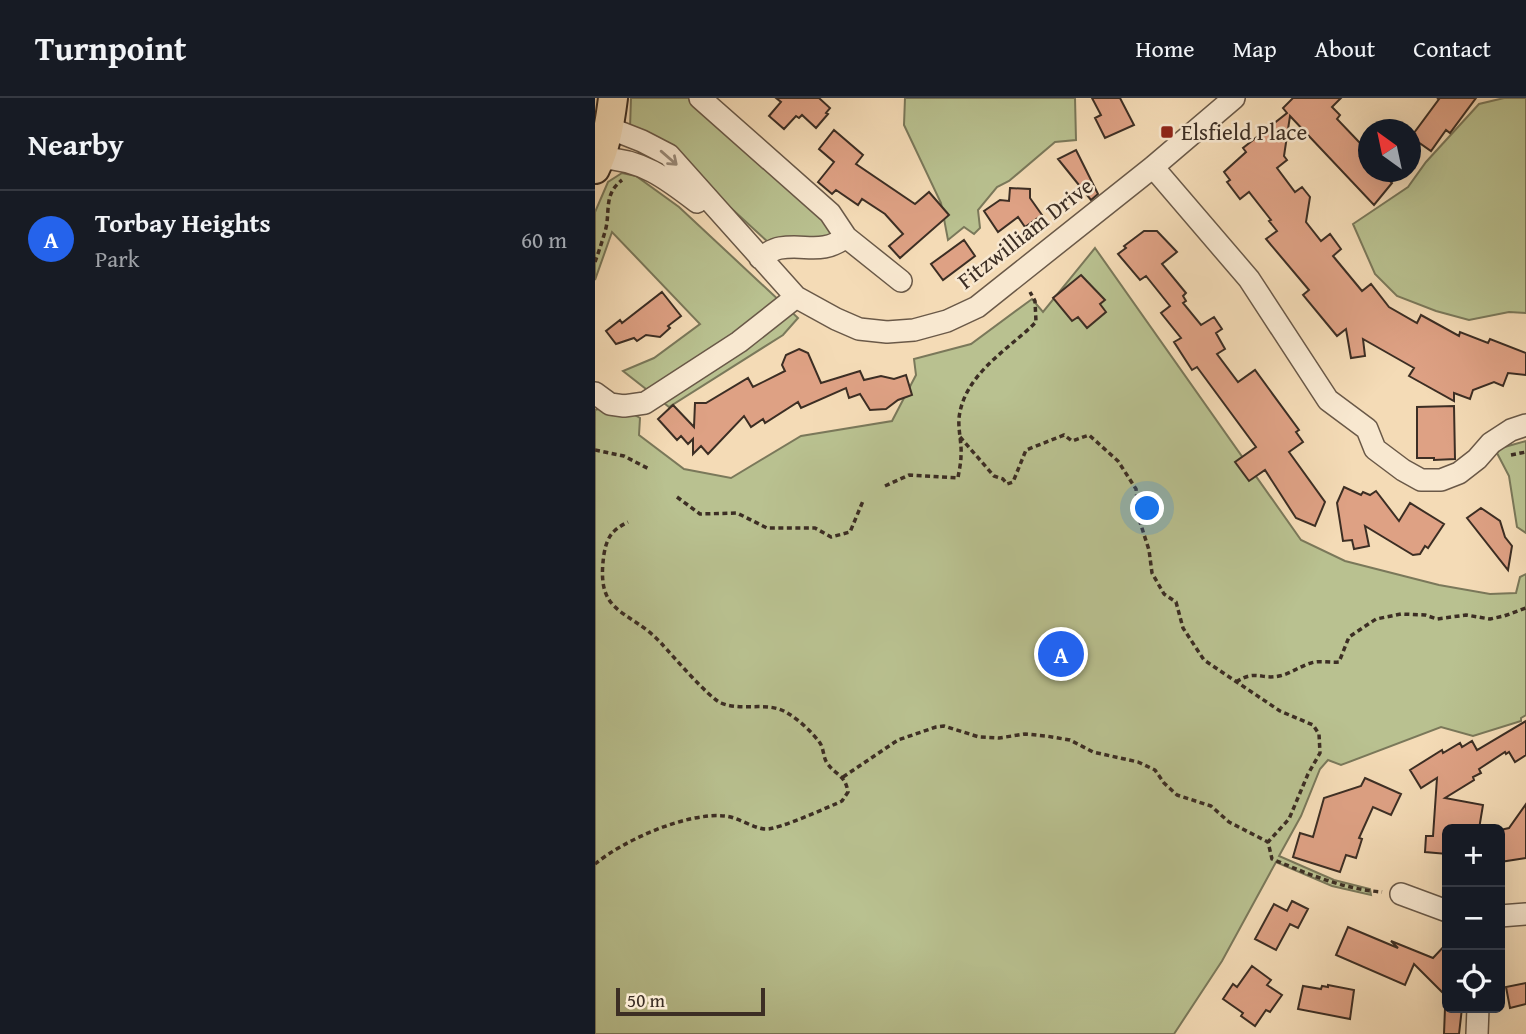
<!DOCTYPE html>
<html lang="en">
<head>
<meta charset="utf-8">
<style>
	body { margin:0; font-family:"Gentium Book Plus",serif; background:#20242c; color:#f1f3f6 }
	.controls { position:absolute; right:21px; bottom:21px; display:grid; overflow:hidden; border-radius:10px; box-shadow:0 7px 28px #0002 }
	.controls button { width:63px; height:63px; display:grid; place-items:center; padding:0; border:0; border-bottom:2px solid #363941; background:#171b24; color:#f1f3f6; font:35px sans-serif }
	.compass { position:absolute; left:763px; top:21px; width:63px; height:63px; border-radius:50%; background:#171b24; box-shadow:0 7px 28px #0002; rotate:327deg }
	.scale { position:absolute; left:21px; bottom:18px; width:149px; box-sizing:border-box; padding-left:7px; border:4px solid #3c2e24; border-top:0; font-size:19px; line-height:24px; white-space:nowrap; color:#3c2e24; -webkit-text-stroke:5px #f8e8d0; paint-order:stroke }
	.you { position:absolute; left:553px; top:411px; width:24px; height:24px; margin:-18px; border:5px solid #fff; border-radius:50%; background:#1a73e8; box-shadow:0 0 0 10px #1a73e833 }
	.badge { display:grid; place-items:center; width:46px; height:46px; border-radius:50%; background:#2563eb; color:#fff; font-size:23px; font-weight:700 }
	.pin { position:absolute; translate:-50% -50%; border:4px solid #fff; box-shadow:0 2px 7px #0006 }
	.list { margin:0; padding:0; list-style:none }
	h2 { display:flex; justify-content:space-between; align-items:center; height:91px; margin:0; padding:0 28px; font-size:30px }
	h2 small { font-size:23px; font-weight:400; color:#9ea1a6 }
	.list li { display:grid; grid-template-columns:46px 1fr auto; gap:21px; align-items:center; box-sizing:border-box; height:98px; padding:0 28px; border-top:2px solid #363941 }
	.list b { display:block; font-size:26px; white-space:nowrap }
	.list p { margin:0; font-size:23px; white-space:nowrap; color:#9ea1a6 }
	.list em { font-size:23px; font-style:normal; color:#9ea1a6 }
	.icon { flex:none; width:38px; height:38px; fill:none; stroke:currentColor; stroke-width:2; stroke-linecap:round; stroke-linejoin:round }
	.map { position:relative; flex:none; width:931px; height:936px; overflow:hidden }
	header { display:flex; align-items:center; gap:42px; box-sizing:border-box; height:98px; padding:0 35px; background:#171b24; border-bottom:2px solid #363941 }
	header strong { font-size:33px }
	nav { display:flex; gap:38px; margin-inline-start:auto; font-size:24px }
	main { display:flex }
	aside { flex:1; background:#171b24 }
	.map>svg:first-child { display:block }
	.green { fill:#b9c190; stroke:#7a785a; stroke-width:2 }
	.building { fill:#dea184; stroke:#3c2e24; stroke-width:2 }
	.lines { fill:none; stroke-linecap:round; stroke-linejoin:round }
	.minor-casing { stroke:#6a5948; stroke-width:24 }
	.major-casing { stroke:#3c2e24; stroke-width:32 }
	.path { stroke:#3c2e24; stroke-width:3.5; stroke-dasharray:5 3.5; stroke-linecap:butt }
	.minor { stroke:#f8e8d0; stroke-width:21 }
	.major { stroke:#f4dbb6; stroke-width:28 }
	.oneway { stroke:#9a8b7a }
	.poi-dot { fill:#8f2418; stroke:#f8e8d0; stroke-width:2.5 }
	.labels { text-anchor:middle; stroke-width:5; stroke-linejoin:round; paint-order:stroke }
	.poi-label { font-size:23px; fill:#3c2e24; stroke:#f8e8d0; text-anchor:start }
	.street-label { font-size:23px; fill:#3c2e24; stroke:#f8e8d0 }
</style>
</head>
<body>
<header>
<strong>Turnpoint</strong>
<nav><a>Home</a><a>Map</a><a>About</a><a>Contact</a></nav>
</header>
<main>
<aside>
<h2>Nearby<small></small></h2>
<ul class="list">
<li><span class="badge">A</span><div><b>Torbay Heights</b><p>Park</p></div><em>60 m</em></li>
</ul>
</aside>
<div class="map">
<svg width="931" height="936" viewBox="0 0 931 936">
	<rect width="100%" height="100%" fill="#f4dbb6"/>
	<filter id="stains"><feTurbulence type="fractalNoise" baseFrequency=".00286" numOctaves="4"/><feColorMatrix values="0 0 0 0 .2 0 0 0 0 .09 0 0 0 0 .02 0 0 0 .5 -.17"/></filter>
	<radialGradient id="worn" r=".72"><stop offset=".6" stop-color="#630" stop-opacity="0"/><stop offset="1" stop-color="#630" stop-opacity=".3"/></radialGradient>
	<path class="green" d="M 36,0 L 95,0 L 243,135 L 229,144 L 174,145 L 101,78 L 35,30 Z
		M 310,0 L 480,0 L 481,42 L 460,44 L 414,83 L 402,89 L 383,112 L 385,130 L 379,136 L 369,129 L 353,142 L 346,105 L 309,27 Z
		M 909,0 L 931,0 L 931,215 L 914,214 L 874,222 L 841,213 L 802,198 L 780,176 L 758,126 L 813,89 L 831,64 L 884,6 Z
		M 27,75 L 41,78 L 84,109 L 203,220 L 188,237 L 74,309 L 28,273 L 59,260 L 105,226 L 17,134 L 0,182 L 0,114 L 13,84 Z
		M 500,150 L 706,442 L 750,463 L 844,487 L 895,496 L 921,495 L 925,479 L 931,476 L 931,617 L 926,620 L 926,623 L 878,638 L 846,629 L 746,667 L 733,662 L 725,671 L 706,718 L 684,758 L 739,782 L 775,791 L 776,797 L 737,788 L 681,764 L 627,863 L 579,936 L 0,936 L 0,312 L 20,306 L 45,320 L 44,337 L 89,371 L 136,380 L 206,338 L 297,323 L 321,277 L 319,261 L 376,246 L 437,201 L 448,214 Z
		M 931,343 L 931,435 L 922,429 L 914,378 L 902,355 L 906,350 Z"/>
	<path class="building" d="M 181,0 L 224,0 L 235,10 L 231,15 L 233,16 L 221,30 L 207,17 L 204,20 L 201,18 L 189,31 L 174,18 L 186,4 Z
		M 497,0 L 525,0 L 539,27 L 510,40 L 500,20 L 506,17 Z
		M 698,0 L 746,0 L 737,9 L 745,17 L 742,21 L 765,45 L 774,37 L 774,74 L 785,74 L 797,85 L 779,107 L 695,18 L 689,58 L 692,62 L 682,70 L 700,94 L 707,89 L 715,99 L 711,124 L 726,143 L 735,136 L 746,151 L 738,158 L 767,193 L 776,186 L 794,209 L 822,225 L 826,217 L 864,238 L 865,234 L 893,245 L 895,241 L 931,255 L 931,277 L 913,275 L 908,288 L 899,284 L 878,292 L 875,301 L 859,295 L 859,303 L 814,278 L 819,270 L 768,241 L 770,258 L 756,260 L 751,231 L 742,238 L 708,197 L 714,192 L 671,141 L 682,133 L 674,123 L 676,122 L 654,94 L 645,101 L 632,84 L 635,82 L 629,74 L 651,54 L 648,50 L 692,15 L 688,10 Z
		M 842,0 L 881,0 L 855,35 L 851,32 L 836,53 L 816,39 L 844,1 Z
		M 239,32 L 268,57 L 261,66 L 320,106 L 334,94 L 354,117 L 305,160 L 294,148 L 308,136 L 290,116 L 267,101 L 263,107 L 241,92 L 237,96 L 223,84 L 239,64 L 224,51 Z
		M 481,52 L 503,96 L 496,102 L 463,61 Z
		M 415,90 L 435,91 L 435,100 L 447,117 L 430,129 L 423,119 L 403,134 L 389,113 L 405,102 L 414,103 Z
		M 549,133 L 562,133 L 582,154 L 567,166 L 591,195 L 588,198 L 591,203 L 588,205 L 606,227 L 619,219 L 627,231 L 621,235 L 630,251 L 622,256 L 643,284 L 660,272 L 704,332 L 701,334 L 708,344 L 694,354 L 730,404 L 720,428 L 701,420 L 670,372 L 654,383 L 640,364 L 661,349 L 602,269 L 597,272 L 579,244 L 586,240 L 566,215 L 575,208 L 551,178 L 545,182 L 523,156 L 531,150 L 529,148 Z
		M 369,142 L 380,158 L 348,182 L 336,166 Z
		M 486,177 L 510,202 L 505,206 L 511,214 L 492,230 L 483,219 L 477,223 L 458,200 Z
		M 67,194 L 86,218 L 73,228 L 75,230 L 65,239 L 51,237 L 42,243 L 39,240 L 21,246 L 11,233 L 25,222 L 27,225 Z
		M 204,251 L 213,255 L 226,285 L 265,273 L 269,282 L 286,278 L 299,281 L 311,277 L 317,297 L 303,302 L 291,311 L 275,312 L 265,296 L 254,300 L 251,290 L 206,310 L 203,304 L 170,325 L 168,321 L 156,329 L 149,318 L 113,356 L 106,348 L 98,356 L 98,341 L 93,346 L 86,338 L 82,342 L 63,321 L 78,307 L 99,329 L 100,305 L 111,305 L 153,280 L 158,289 L 190,273 L 187,267 L 191,257 Z
		M 859,308 L 860,361 L 839,362 L 839,360 L 822,360 L 822,309 Z
		M 749,389 L 766,397 L 768,394 L 775,397 L 781,393 L 804,423 L 815,405 L 849,426 L 833,450 L 830,448 L 825,456 L 818,457 L 770,428 L 774,448 L 759,451 L 757,442 L 748,443 L 742,405 Z
		M 886,410 L 905,423 L 910,439 L 917,448 L 913,472 L 872,420 Z
		M 931,623 L 931,657 L 920,664 L 914,654 L 911,656 L 910,654 L 884,671 L 886,675 L 878,679 L 879,682 L 850,700 L 888,707 L 884,731 L 852,731 L 852,756 L 830,754 L 831,738 L 838,738 L 842,680 L 826,690 L 815,672 L 847,652 L 848,655 L 865,645 L 867,649 L 877,643 L 882,652 Z
		M 770,680 L 806,696 L 796,717 L 778,709 L 764,740 L 767,741 L 761,760 L 751,757 L 745,774 L 698,759 L 705,735 L 718,739 L 729,700 L 766,688 Z
		M 931,706 L 931,760 L 905,764 L 905,732 L 914,730 Z
		M 697,803 L 713,811 L 703,830 L 695,826 L 681,852 L 660,841 L 679,806 L 692,813 Z
		M 753,829 L 803,850 L 796,843 L 838,860 L 852,845 L 852,899 L 819,866 L 810,887 L 741,857 Z
		M 657,868 L 676,882 L 672,887 L 687,897 L 675,914 L 671,912 L 660,928 L 646,918 L 648,915 L 628,901 L 638,886 L 642,889 Z
		M 931,885 L 931,906 L 915,910 L 911,889 Z
		M 733,887 L 759,892 L 755,921 L 703,911 L 708,888 L 726,891 L 727,888 L 733,889 Z
		M 850,910 L 867,910 L 864,936 L 849,936 Z"/>
	<g class="lines">
		<defs>
			<path id="minor" d="M 105,0 L 235,115 L 251,139 C 227,157 212,146 185,150 C 178,151 171,156 165,160
				M 14,30 L 47,43 L 74,57 L 201,199 L 241,221 L 264,231 L 292,234 L 319,232 L 352,223 L 382,209 L 558,69 L 639,0
				M 5,60 C 46,61 71,80 102,104
				M 558,69 L 654,181 L 733,302 L 772,331 L 780,351 L 808,372 L 826,382 L 846,382 L 864,375 L 882,361 L 896,345 L 916,332 L 931,327
				M 251,139 L 306,183
				M 0,295 L 15,306 L 29,308 L 50,305 L 144,244 L 201,199
				M 806,796 L 852,813
				M 905,818 L 931,816
				M 882,936 L 883,910"/>
			<path id="major" d="M 0,71 C 11,49 15,24 18,0"/>
		</defs>
		<use href="#minor" class="minor-casing"/>
		<use href="#major" class="major-casing"/>
		<path class="path" d="M 0,164 C 4,153 8,141 11,130 C 15,111 9,96 27,82
			M 365,339 L 399,378 L 408,381 L 412,386 L 418,384 L 431,352 L 469,337 L 477,343 L 494,337 L 523,363 L 541,391 L 544,421 L 554,452 L 557,475 L 569,496 L 581,504 L 588,530 L 609,562 L 685,613 L 718,627 L 724,636 L 725,655 L 713,676 L 694,721 L 673,744
			M 0,352 L 29,358 L 54,371
			M 916,357 L 931,354
			M 290,388 L 314,377 L 363,380 C 364,373 366,365 366,358 C 367,346 363,332 364,320 C 369,276 413,252 441,224 L 440,203 L 435,194
			M 82,399 L 105,416 L 142,415 L 172,430 L 220,430 L 236,439 L 255,434 L 268,403
			M 641,584 C 661,571 666,582 684,578 C 695,576 705,568 716,565 C 725,562 734,565 744,564 L 754,539 L 781,521 L 806,516 L 830,517 L 842,521 L 871,517 L 895,521 L 909,518 L 931,510
			M 248,679 L 303,642 L 341,629 L 349,628 L 384,639 L 404,640 L 430,636 L 451,638 L 475,642 L 498,654 L 543,664 L 560,672 L 569,685 L 582,697 L 616,708 L 634,724 L 673,744 L 677,761 C 713,776 748,791 787,794
			M 0,766 C 29,742 92,714 130,718 C 143,719 159,731 171,731 C 182,732 234,709 247,703 L 253,694 C 250,676 241,678 232,665 C 228,659 229,651 225,645 C 218,635 204,622 194,616 C 174,602 148,614 126,605 C 114,600 77,557 66,545 C 32,509 0,518 9,456 C 12,439 17,432 33,424"/>
		<use href="#minor" class="minor"/>
		<use href="#major" class="major"/>
	</g>
	<defs><path id="oneway-shaft" d="M-6 0H5M1.5-3L5.5 0L1.5 3" fill="none" stroke-width="1.6" stroke-linecap="round" stroke-linejoin="round" transform="scale(1.75)"/></defs>
	<use class="oneway" href="#oneway-shaft" transform="translate(74 60) rotate(41)"/>
	<rect class="poi-dot" x="565" y="27" width="14" height="14" rx="3.5"/>
	<g class="labels">
		<g class="poi-label">
			<text x="586" y="42">Elsfield Place</text>
		</g>
		<g class="street-label">
			<text transform="translate(430 135) rotate(-38)" y="8">Fitzwilliam Drive</text>
		</g>
	</g>
	<rect width="100%" height="100%" filter="url(#stains)"/>
	<rect width="100%" height="100%" fill="url(#worn)"/>
</svg>
<div class="controls">
<button>+</button>
<button>−</button>
<button><svg class="icon" aria-label="locate" viewBox="0 0 24 24"><circle cx="12" cy="12" r="6"/><path d="M12 2v4M12 18v4M2 12h4M18 12h4"/></svg></button>
</div>
<svg class="compass" viewBox="-18 -18 36 36"><path d="M0-13l5 13h-10z" fill="#e53935"/><path d="M0 13l5-13h-10z" fill="#9ea1a6"/></svg>
<div class="scale">50 m</div>
<div class="you"></div>
<div class="pin badge" style="left:466px;top:556px">A</div>
</div>
</main>
</body>
</html>
